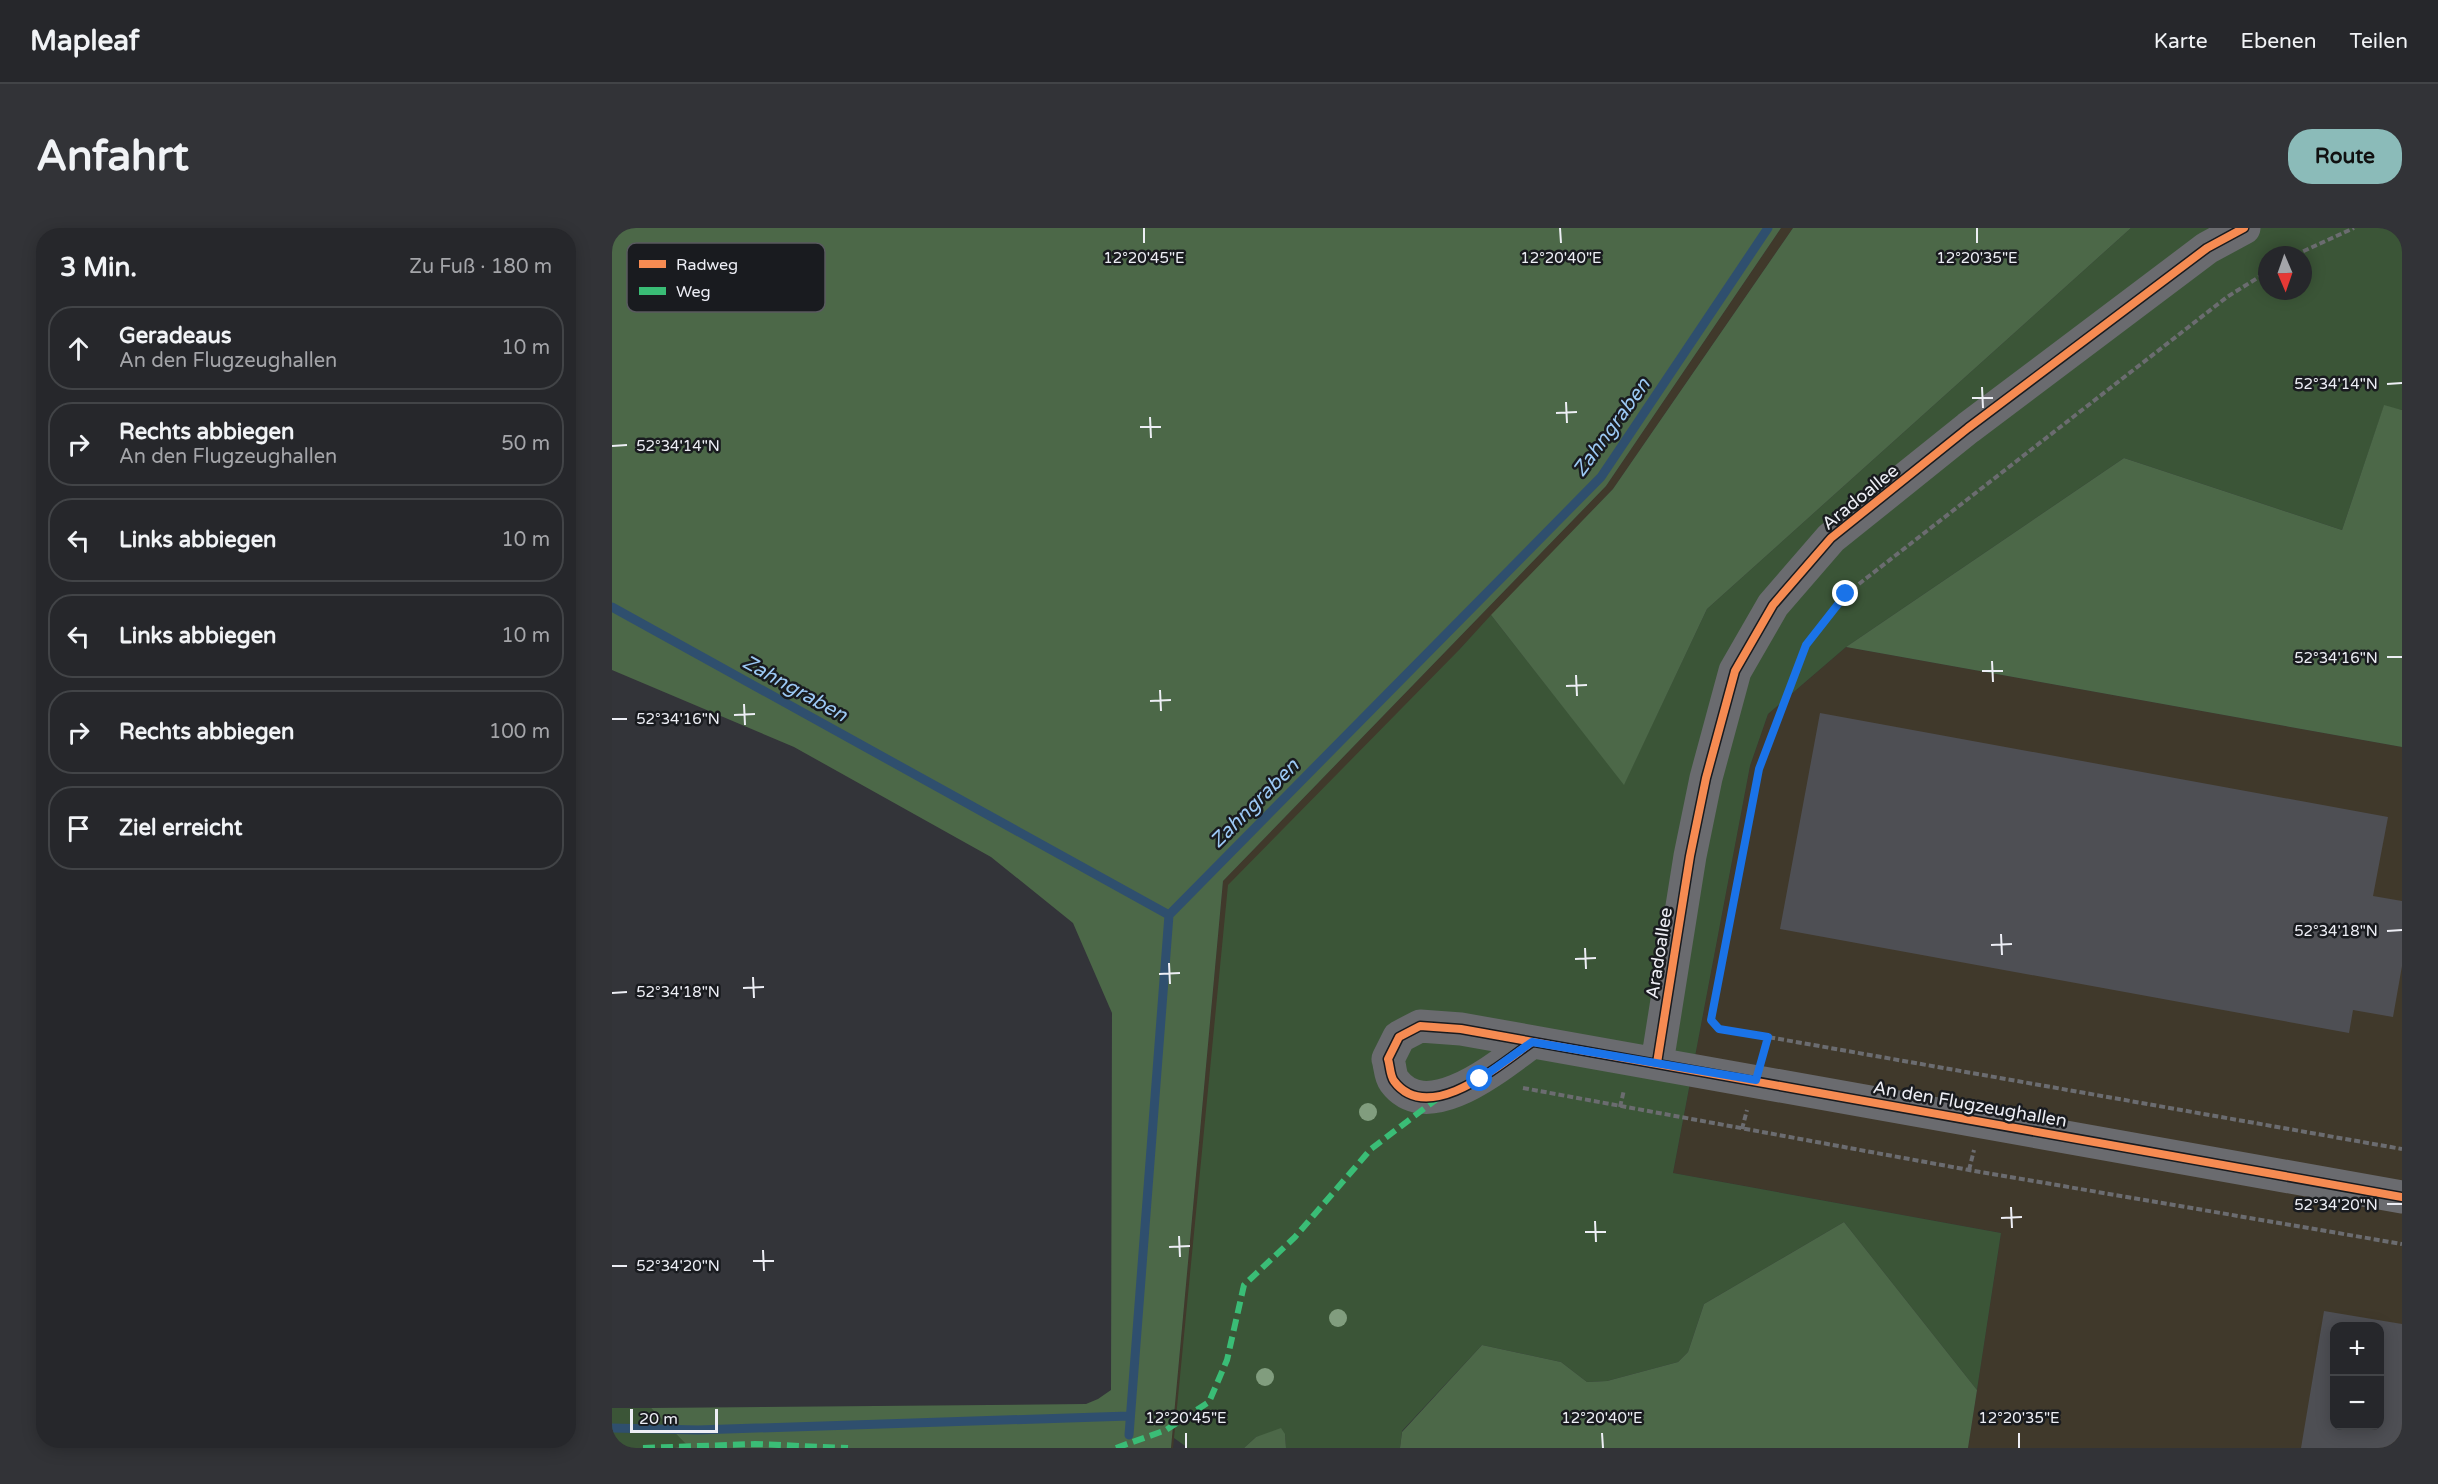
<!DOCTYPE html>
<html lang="de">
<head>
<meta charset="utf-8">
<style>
	body { margin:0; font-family:"Varela Round",sans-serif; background:#323337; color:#f1f3f6 }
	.controls { position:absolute; right:18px; bottom:18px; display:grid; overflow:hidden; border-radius:12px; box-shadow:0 3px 15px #0003 }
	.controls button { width:54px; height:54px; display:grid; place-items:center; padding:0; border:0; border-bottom:2px solid #424447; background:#26272b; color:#f1f3f6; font:30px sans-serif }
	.compass { position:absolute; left:1646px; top:18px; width:54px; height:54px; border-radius:50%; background:#26272b; box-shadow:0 3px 15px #0003; rotate:178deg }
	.scale { position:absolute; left:18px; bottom:15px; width:88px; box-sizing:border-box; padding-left:6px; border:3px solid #edeef5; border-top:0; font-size:16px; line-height:21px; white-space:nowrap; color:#edeef5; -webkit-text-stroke:4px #191b1f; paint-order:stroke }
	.stop { position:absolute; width:18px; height:18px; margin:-14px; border:4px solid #1a73e8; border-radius:50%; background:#fff }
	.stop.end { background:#1a73e8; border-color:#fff; box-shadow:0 2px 6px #0008 }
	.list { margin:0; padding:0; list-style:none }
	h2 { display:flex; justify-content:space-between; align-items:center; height:78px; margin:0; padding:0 24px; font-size:26px }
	h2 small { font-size:20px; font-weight:400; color:#a4a5a9 }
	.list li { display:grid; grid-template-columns:39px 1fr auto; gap:18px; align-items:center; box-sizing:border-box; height:84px; margin:0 12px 12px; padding:0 12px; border:2px solid #424447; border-radius:24px }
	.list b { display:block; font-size:22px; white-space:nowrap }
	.list p { margin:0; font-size:20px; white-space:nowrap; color:#a4a5a9 }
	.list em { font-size:20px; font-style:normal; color:#a4a5a9 }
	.icon { flex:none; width:33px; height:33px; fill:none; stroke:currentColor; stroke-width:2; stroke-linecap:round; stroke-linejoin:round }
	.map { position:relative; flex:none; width:1790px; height:1220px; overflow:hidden; border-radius:24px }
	header { display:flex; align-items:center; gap:36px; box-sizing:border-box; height:84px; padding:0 30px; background:#26272b; border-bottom:2px solid #424447 }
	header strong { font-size:28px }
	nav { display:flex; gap:33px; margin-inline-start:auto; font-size:21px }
	.intro { display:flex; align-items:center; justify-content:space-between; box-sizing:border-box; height:144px; padding:0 36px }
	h1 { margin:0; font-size:42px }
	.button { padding:15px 27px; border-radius:24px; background:#8bbbb9; color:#111; font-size:21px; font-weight:700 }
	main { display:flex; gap:36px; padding:0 36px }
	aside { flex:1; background:#26272b; border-radius:24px; box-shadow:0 3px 15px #0003 }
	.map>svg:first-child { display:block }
	.industrial { fill:#40392b; fill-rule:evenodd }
	.green { fill:#3b5537; fill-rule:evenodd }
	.forest { fill:#4c6848 }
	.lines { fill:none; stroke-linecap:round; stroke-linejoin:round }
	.stream { stroke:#2f4f6e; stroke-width:9 }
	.building { fill:#4e4f54; fill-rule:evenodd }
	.path { stroke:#6b6c70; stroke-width:4; stroke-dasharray:6 3; stroke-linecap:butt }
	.minor { stroke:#6a6b6f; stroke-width:33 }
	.quiet { stroke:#3abd76; stroke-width:6; stroke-dasharray:12 6; stroke-linecap:butt }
	.cycleway-casing { stroke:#191b1f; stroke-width:11 }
	.cycleway { stroke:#f68b52; stroke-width:8 }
	.tree { fill:#819d7e }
	.route { stroke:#1a73e8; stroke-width:8 }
	.ticks { fill:none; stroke:#edeef5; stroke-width:2 }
	.labels { text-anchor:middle; stroke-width:5; stroke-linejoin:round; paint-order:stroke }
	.street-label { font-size:18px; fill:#edeef5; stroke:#191b1f }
	.water-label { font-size:20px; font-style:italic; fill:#9cc9f5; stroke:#191b1f }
	.key { fill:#191b1f; stroke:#595a5f; stroke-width:1.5 }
	.key-label { font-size:16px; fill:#edeef5 }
	.ticks-label { font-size:15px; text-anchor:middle; fill:#edeef5; stroke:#191b1f; stroke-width:5; stroke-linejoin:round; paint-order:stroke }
</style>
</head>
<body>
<header>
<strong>Mapleaf</strong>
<nav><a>Karte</a><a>Ebenen</a><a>Teilen</a></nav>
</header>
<div class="intro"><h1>Anfahrt</h1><a class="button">Route</a></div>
<main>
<aside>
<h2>3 Min.<small>Zu Fuß · 180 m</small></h2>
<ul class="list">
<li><svg class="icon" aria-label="ahead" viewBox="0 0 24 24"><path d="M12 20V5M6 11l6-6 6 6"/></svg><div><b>Geradeaus</b><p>An den Flugzeughallen</p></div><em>10 m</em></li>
<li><svg class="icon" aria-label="right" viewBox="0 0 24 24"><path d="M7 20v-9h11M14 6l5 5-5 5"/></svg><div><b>Rechts abbiegen</b><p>An den Flugzeughallen</p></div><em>50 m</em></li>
<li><svg class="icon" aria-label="left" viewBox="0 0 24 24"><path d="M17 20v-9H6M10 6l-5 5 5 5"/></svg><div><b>Links abbiegen</b></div><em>10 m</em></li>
<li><svg class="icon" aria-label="left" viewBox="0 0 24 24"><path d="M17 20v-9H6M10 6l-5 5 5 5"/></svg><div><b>Links abbiegen</b></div><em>10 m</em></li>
<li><svg class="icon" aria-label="right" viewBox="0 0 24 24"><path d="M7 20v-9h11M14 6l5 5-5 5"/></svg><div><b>Rechts abbiegen</b></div><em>100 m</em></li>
<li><svg class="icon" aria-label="arrive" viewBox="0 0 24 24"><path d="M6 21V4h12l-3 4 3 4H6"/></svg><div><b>Ziel erreicht</b></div></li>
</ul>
</aside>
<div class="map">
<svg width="1790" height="1220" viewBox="0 0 1790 1220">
	<rect width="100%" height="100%" fill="#333439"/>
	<path class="industrial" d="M 1169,0 L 1181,0 L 1001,261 L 847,422 L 565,1187 L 561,1220 L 559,1220 L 611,653 L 994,258 Z
		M 1234,419 L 1790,519 L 1790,1220 L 1356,1220 L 1389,1005 L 1061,945 L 1138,538 L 1156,486 ZM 1722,1098 L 1768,1098 L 1768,1198 L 1722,1198 Z"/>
	<path class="green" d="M 1519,0 L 1790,0 L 1790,182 L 1772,178 L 1730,302 L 1512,230 L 1234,419 L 1156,486 L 1138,538 L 1061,945 L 1389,1005 L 1365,1162 L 1232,994 L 1092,1076 L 1076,1124 L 1066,1134 L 995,1153 L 975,1154 L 949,1134 L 870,1117 L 790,1203 L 788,1220 L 674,1220 L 673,1206 L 644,1209 L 632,1220 L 576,1220 L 562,1210 L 616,657 L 847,422 L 879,387 L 1012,556 L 1095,381 ZM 1655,27 L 1691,27 L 1691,63 L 1655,63 Z
		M 0,1180 L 39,1180 L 76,1217 L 62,1220 L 0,1220 Z"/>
	<path class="forest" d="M 0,0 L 1169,0 L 994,258 L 611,653 L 559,1220 L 62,1220 L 75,1217 L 39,1180 L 474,1176 L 486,1171 L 499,1162 L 500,785 L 461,695 L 379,629 L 182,519 L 0,442 Z
		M 1181,0 L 1519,0 L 1095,381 L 1012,557 L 879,387 L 1001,261 Z
		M 1772,177 L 1790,182 L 1790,519 L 1234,419 L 1512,230 L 1730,302 Z
		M 1232,994 L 1365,1162 L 1356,1220 L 788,1220 L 790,1204 L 870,1117 L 949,1134 L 975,1154 L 995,1153 L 1066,1134 L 1076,1124 L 1092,1076 Z
		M 669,1200 L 673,1206 L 674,1220 L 632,1220 L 644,1209 Z"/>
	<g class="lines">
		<path class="stream" d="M 0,379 L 557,687 L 989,249 L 1156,0
			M 0,1200 L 86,1202 L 517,1188
			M 517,1207 L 557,687"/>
	</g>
	<path class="building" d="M 1208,485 L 1776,589 L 1761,668 L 1790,673 L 1790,738 L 1781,789 L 1741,782 L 1737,805 L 1168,701 Z
		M 1712,1083 L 1790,1096 L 1790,1220 L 1689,1220 ZM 1722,1098 L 1768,1098 L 1768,1198 L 1722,1198 Z"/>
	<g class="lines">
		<path class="path" d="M 1683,27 L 1742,0
			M 1156,809 L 1107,801 L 1099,792 L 1147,541 L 1194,417 L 1234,366 L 1615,69 L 1655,44
			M 1151,825 L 1156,809 L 1790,921
			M 911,860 L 1357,942 L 1790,1016
			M 1008,879 L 1012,862
			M 1130,901 L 1135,882
			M 1357,942 L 1362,922"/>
		<path class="minor" d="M 920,814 C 889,836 816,899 782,853 C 778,848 778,837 776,831 L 787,809 L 808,798 L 849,801 L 1790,969
			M 1045,835 L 1078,628 L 1094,550 L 1123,443 L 1161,377 L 1219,310 L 1356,200 L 1595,20 L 1632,0"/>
		<path class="quiet" d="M 31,1220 L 143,1216 L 236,1220
			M 504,1220 L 554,1202 L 597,1174 L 615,1132 L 632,1057 L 683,1009 L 759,921 L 826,870"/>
		<defs>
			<path id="cycleway" d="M 920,814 C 889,836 816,899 782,853 C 778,848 778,837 776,831 L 787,809 L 808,798 L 849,801 L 1790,969
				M 1045,835 L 1078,628 L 1094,550 L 1123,443 L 1161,377 L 1219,310 L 1356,200 L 1595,20 L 1632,0"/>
		</defs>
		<use href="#cycleway" class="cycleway-casing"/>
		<use href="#cycleway" class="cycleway"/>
	</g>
	<g class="tree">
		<circle cx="756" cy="884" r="9"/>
		<circle cx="726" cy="1090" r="9"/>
		<circle cx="653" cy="1149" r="9"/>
	</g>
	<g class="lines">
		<path class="route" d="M 868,851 L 920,814 L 1144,852 L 1156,809 L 1107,801 L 1099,792 L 1147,541 L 1194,417 L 1234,366"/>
	</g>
	<path class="ticks" d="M 532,0 L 532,15M 948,0 L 949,15M 1365,0 L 1365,15M 1775,156 L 1790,155M 1370,159 L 1371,180M 1360,170 L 1381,170M 954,174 L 955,195M 944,185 L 965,184M 538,189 L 539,210M 528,199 L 549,199M 0,218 L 15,217M 1775,429 L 1790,429M 1380,433 L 1381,454M 1370,443 L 1391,443M 964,447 L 965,468M 954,458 L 975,457M 548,462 L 549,483M 538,473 L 559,472M 132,476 L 133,497M 122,487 L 143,486M 0,491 L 15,491M 1775,703 L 1790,702M 1389,706 L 1390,727M 1379,717 L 1400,716M 973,720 L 974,741M 963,731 L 984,730M 557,735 L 558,756M 547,746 L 568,745M 141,749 L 142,770M 131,760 L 152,759M 0,765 L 15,764M 1775,976 L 1790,976M 1399,979 L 1400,1000M 1389,990 L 1410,989M 983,993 L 984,1014M 973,1004 L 994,1004M 567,1008 L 568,1029M 557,1019 L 578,1018M 151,1022 L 152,1043M 141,1033 L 162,1033M 0,1038 L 15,1038M 574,1205 L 574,1220M 990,1205 L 991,1220M 1407,1205 L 1407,1220"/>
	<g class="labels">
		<g class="street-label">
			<text transform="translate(1248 269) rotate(-39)" y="6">Aradoallee</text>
			<text transform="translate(1047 725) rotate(-81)" y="6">Aradoallee</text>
			<text transform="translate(1358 876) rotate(10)" y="6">An den Flugzeughallen</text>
		</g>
		<g class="water-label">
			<text transform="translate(999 199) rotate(-54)" y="7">Zahngraben</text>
			<text transform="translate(183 460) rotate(29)" y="7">Zahngraben</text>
			<text transform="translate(642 575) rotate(-45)" y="7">Zahngraben</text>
		</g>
	</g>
	<rect x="15" y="15" width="198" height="69" rx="9" class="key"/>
	<rect x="27" y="32" width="27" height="8" fill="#f68b52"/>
	<rect x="27" y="59" width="27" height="8" fill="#3abd76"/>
	<g class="key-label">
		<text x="64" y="42">Radweg</text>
		<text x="64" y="69">Weg</text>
	</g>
	<g class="ticks-label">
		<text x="532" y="35">12°20'45"E</text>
		<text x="949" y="35">12°20'40"E</text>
		<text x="1365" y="35">12°20'35"E</text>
		<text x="1724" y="161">52°34'14"N</text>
		<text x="66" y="223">52°34'14"N</text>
		<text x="1724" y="435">52°34'16"N</text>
		<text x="66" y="496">52°34'16"N</text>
		<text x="1724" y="708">52°34'18"N</text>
		<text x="66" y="769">52°34'18"N</text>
		<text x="1724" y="982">52°34'20"N</text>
		<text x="66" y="1043">52°34'20"N</text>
		<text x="574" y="1195">12°20'45"E</text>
		<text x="990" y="1195">12°20'40"E</text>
		<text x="1407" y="1195">12°20'35"E</text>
	</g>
</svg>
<div class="controls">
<button>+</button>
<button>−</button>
</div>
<svg class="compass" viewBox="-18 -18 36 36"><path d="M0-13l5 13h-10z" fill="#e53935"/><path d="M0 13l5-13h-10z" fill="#a4a5a9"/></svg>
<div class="scale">20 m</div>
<div class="stop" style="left:868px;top:851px"></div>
<div class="stop end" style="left:1234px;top:366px"></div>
</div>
</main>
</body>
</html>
